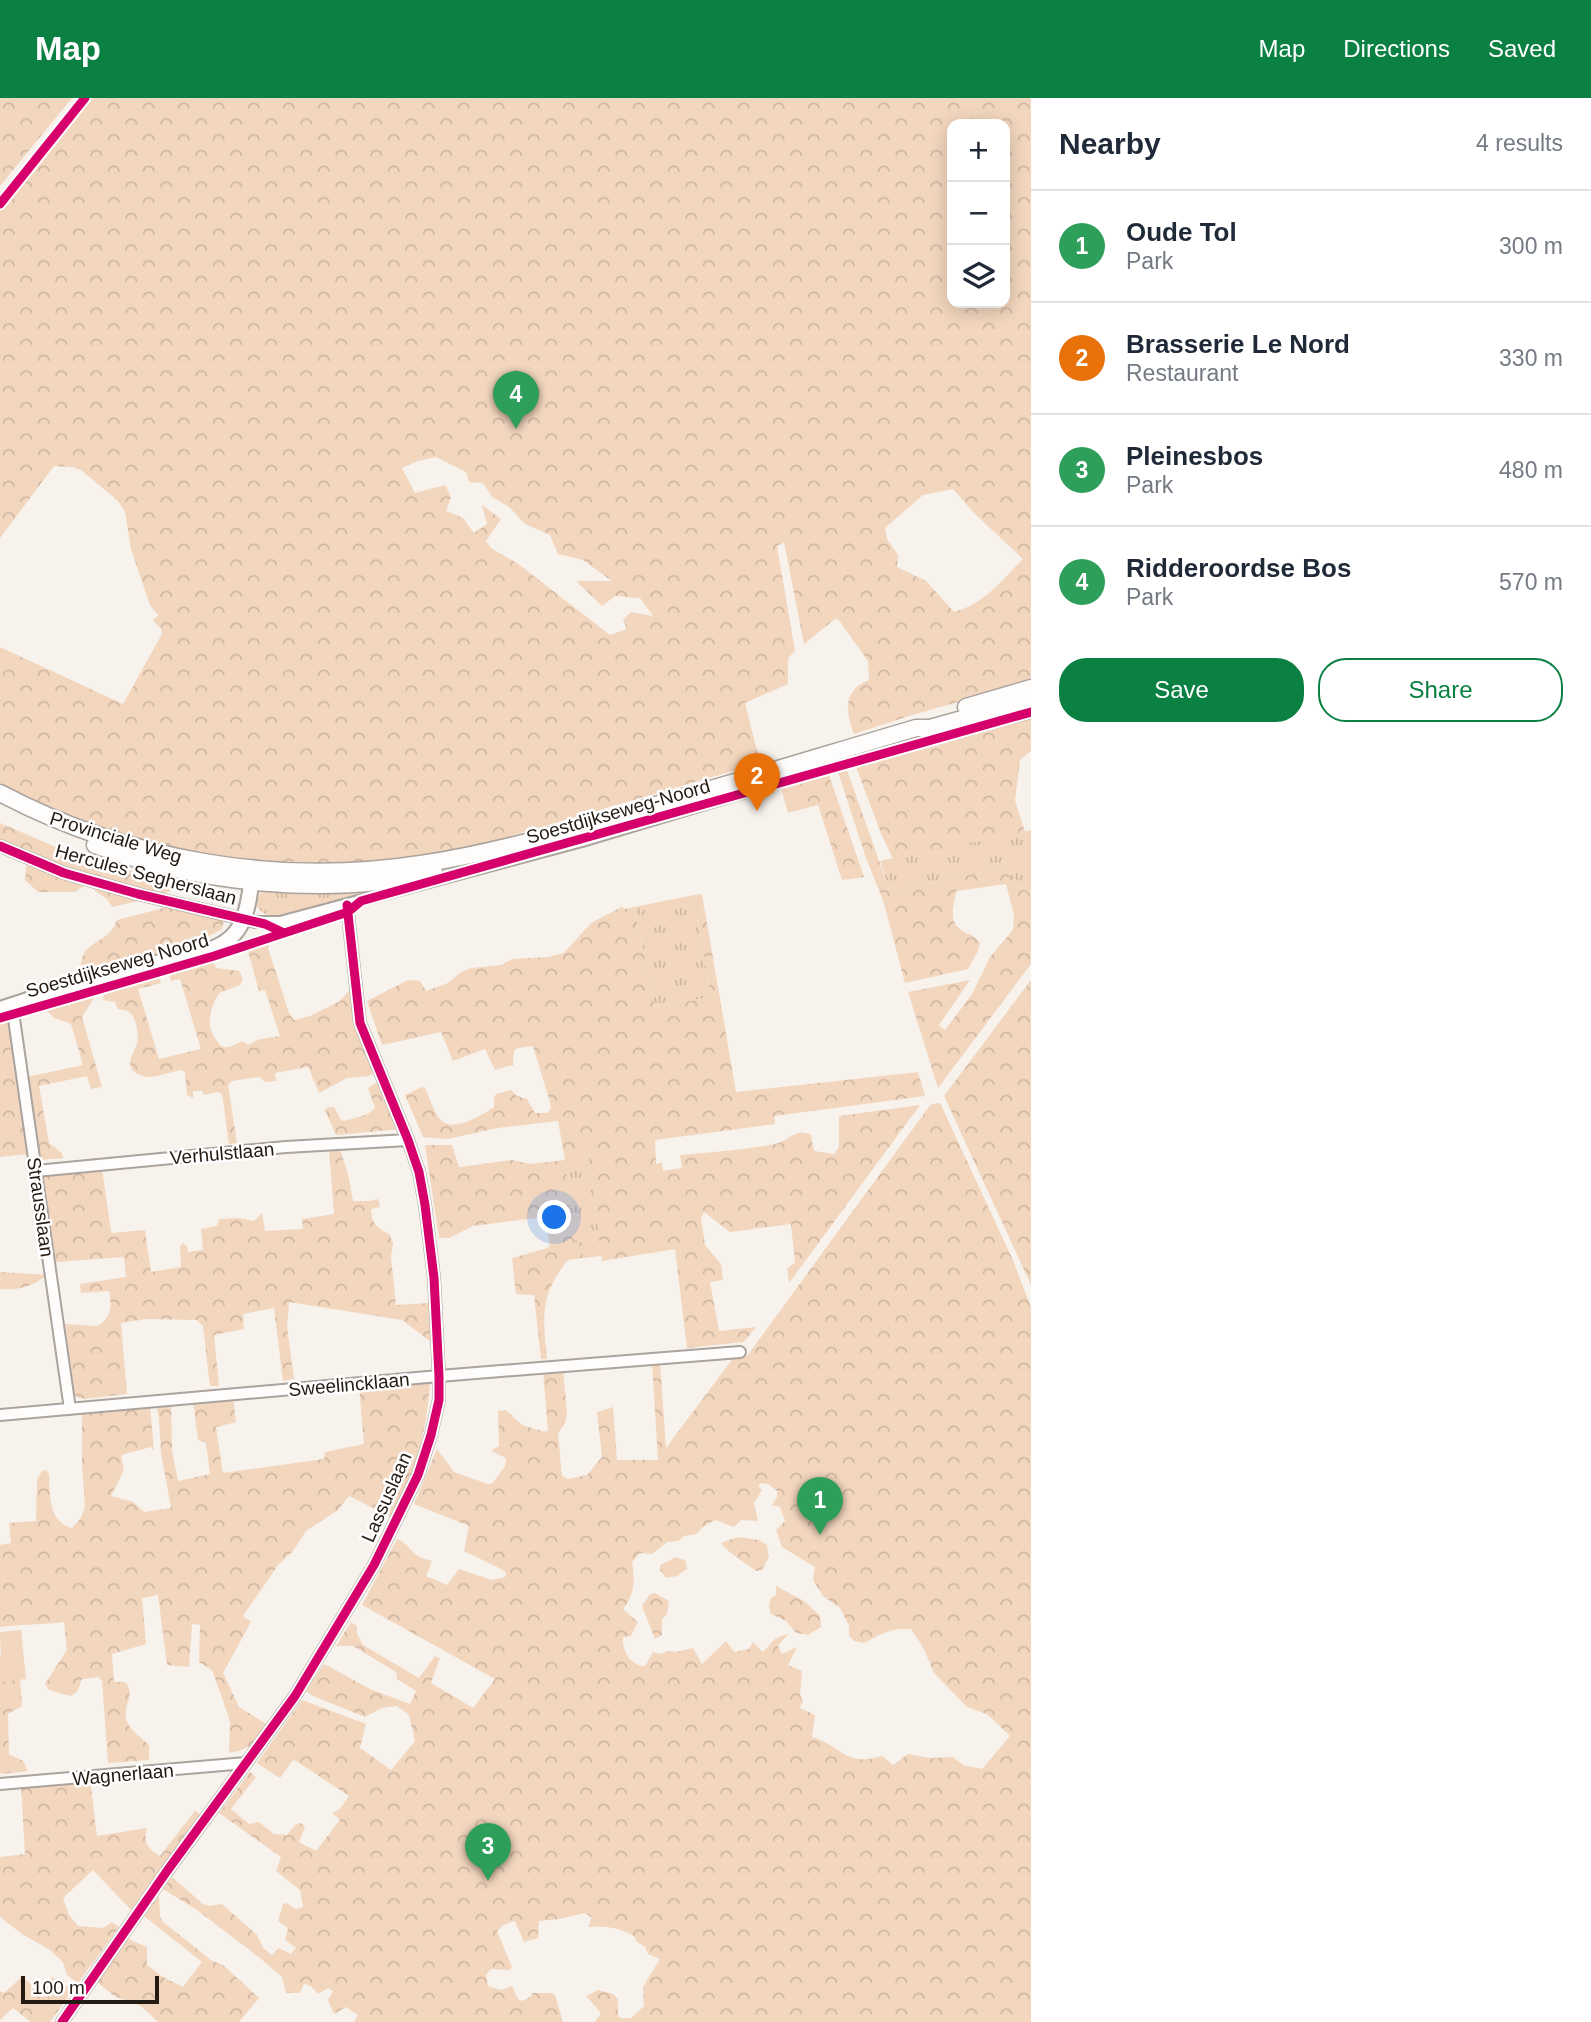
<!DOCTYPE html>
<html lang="en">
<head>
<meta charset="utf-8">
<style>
	body { margin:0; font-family:Arial,sans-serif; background:#f2f2f3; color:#1f2937 }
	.controls { position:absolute; right:21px; top:21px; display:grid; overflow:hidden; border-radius:14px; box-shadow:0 4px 18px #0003 }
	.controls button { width:63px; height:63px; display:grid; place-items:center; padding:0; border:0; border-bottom:2px solid #e0e1e3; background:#fff; color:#1f2937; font:35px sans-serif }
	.scale { position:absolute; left:21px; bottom:18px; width:138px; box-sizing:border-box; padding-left:7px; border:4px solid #241b12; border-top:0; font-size:19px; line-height:24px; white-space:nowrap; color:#241b12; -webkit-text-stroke:5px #fff; paint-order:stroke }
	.you { position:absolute; left:555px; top:1120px; width:24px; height:24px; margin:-18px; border:5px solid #fff; border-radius:50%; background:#1a73e8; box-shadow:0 0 0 10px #1a73e833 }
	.badge { display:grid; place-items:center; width:46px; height:46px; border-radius:50%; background:#0b8043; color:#fff; font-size:23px; font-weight:700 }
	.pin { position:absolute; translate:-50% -58px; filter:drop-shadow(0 2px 4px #0008) }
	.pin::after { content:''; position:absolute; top:37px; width:24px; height:21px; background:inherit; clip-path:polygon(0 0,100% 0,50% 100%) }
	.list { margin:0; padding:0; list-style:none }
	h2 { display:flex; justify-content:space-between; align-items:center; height:91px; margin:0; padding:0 28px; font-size:30px }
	h2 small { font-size:23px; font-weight:400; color:#747a83 }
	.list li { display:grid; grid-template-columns:46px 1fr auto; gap:21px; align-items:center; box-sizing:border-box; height:112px; padding:0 28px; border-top:2px solid #e0e1e3 }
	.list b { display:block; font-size:26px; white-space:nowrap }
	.list p { margin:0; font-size:23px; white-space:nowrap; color:#747a83 }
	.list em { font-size:23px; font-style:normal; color:#747a83 }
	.actions { display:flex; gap:14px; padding:21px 28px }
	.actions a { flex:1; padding:16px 0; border:2px solid #0b8043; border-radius:28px; text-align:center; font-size:24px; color:#0b8043 }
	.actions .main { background:#0b8043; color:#fff }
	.icon { flex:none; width:38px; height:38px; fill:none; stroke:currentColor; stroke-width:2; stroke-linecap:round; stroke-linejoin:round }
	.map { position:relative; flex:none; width:1031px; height:1924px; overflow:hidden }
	header { display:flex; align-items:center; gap:42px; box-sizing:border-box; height:98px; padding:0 35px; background:#0b8043; color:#fff }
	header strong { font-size:33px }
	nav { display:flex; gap:38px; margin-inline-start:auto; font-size:24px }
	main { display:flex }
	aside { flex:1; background:#fff }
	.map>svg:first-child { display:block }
	.grass { fill:url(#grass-tufts) }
	.forest { fill:url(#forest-crowns); fill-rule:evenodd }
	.pitch { fill:#f3d6be }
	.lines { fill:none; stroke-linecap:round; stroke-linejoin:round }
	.street-casing { stroke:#aba39d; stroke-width:14 }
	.secondary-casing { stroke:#aba39d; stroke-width:18 }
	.primary-casing { stroke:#aba39d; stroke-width:19 }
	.street { stroke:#fefdfc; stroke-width:10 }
	.secondary { stroke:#fefdfc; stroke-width:14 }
	.primary { stroke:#fefdfc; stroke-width:16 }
	.cycleway-casing { stroke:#fff; stroke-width:13 }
	.cycleway { stroke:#d6006c; stroke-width:9 }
	.labels { text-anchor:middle; stroke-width:5; stroke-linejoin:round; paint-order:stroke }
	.street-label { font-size:19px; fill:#241b12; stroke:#fff }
</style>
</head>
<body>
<header>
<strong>Map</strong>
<nav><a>Map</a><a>Directions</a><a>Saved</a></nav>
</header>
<main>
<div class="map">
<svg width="1031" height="1924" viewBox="0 0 1031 1924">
	<defs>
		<pattern id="grass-tufts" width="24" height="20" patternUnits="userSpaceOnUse" patternTransform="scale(1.75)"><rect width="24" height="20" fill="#f3d6be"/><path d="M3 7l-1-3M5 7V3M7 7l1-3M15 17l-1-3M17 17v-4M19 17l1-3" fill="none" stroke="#d0b7a2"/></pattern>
		<pattern id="forest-crowns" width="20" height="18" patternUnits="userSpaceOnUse" patternTransform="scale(1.75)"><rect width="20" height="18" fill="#f3d6be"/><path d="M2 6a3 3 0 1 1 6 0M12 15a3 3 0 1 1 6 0" fill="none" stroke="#d0b7a2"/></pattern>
	</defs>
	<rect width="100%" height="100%" fill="#f7f2ec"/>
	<path class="grass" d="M 1031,732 L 1031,797 L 1001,770 L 890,794 L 880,763 Z
		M 445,771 L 439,776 L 282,818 C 269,819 262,817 255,806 L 262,792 L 406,780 Z
		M 694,797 L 711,899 L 655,909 L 634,809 Z
		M 588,1053 L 602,1158 L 583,1160 L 582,1150 L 574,1143 L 564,1056 Z"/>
	<path class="forest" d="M 0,0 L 72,0 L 0,88 Z
		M 92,0 L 1031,0 L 1031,583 L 909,618 L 854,636 C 845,613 843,592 869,582 L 868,563 L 838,521 L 835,521 L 804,546 L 784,444 L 777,448 L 795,553 L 788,560 L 788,586 L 745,605 L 760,665 C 697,683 635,702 572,720 C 524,734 477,749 428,758 C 283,781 128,755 0,685 L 0,549 L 123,606 L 162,536 L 161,530 L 153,523 L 158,517 L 150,507 L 131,451 L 125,414 L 118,403 L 81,372 L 72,369 L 54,368 L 0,440 L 0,110 ZM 952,26 L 1005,26 L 1005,205 L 952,205 ZM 436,359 L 466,374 L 469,384 L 483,385 L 492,399 L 509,409 L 525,426 L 550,437 L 558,456 L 583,462 L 612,483 L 576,483 L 602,508 L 615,498 L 640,500 L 653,518 L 631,514 L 623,522 L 627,531 L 610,537 L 517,465 L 492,451 L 486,443 L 501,421 L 482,407 L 487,426 L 474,435 L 463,420 L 446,413 L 451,399 L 445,387 L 415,395 L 402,370 L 418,363 ZM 953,391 L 975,416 L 1023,461 C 1002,482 985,506 954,514 L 926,483 L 897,469 L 898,457 L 887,441 L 885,430 L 923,397 Z
		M 1031,621 L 1031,653 L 1020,662 L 1015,702 L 1025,734 L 893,761 L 880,733 L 856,669 Z
		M 847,672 L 890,794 L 1001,770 L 1031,797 L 1031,866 L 938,990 L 908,894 L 970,882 L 939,927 L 945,932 L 972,896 L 990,859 L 1013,832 L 1014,817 L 1006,786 L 956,793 C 955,805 947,823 961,832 C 970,838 972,835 980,845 L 978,853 L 968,871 L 905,885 L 883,802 L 866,760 L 838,674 Z
		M 829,677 L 864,779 L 842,782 L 818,707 L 788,715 L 781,690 Z
		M 0,725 L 84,761 L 201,791 L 194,795 L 174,792 L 161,796 L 93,778 L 41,761 L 0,742 Z
		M 27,763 L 89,785 L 74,794 L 38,794 L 25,782 Z
		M 94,786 L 147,801 L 112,809 L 107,801 L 95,793 Z
		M 702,796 L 736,994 L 918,974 L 925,998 L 774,1018 L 775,1026 L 655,1042 L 656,1066 L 662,1065 L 663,1073 L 682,1070 L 680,1057 C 712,1054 744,1052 775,1046 C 790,1043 795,1029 811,1037 L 814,1053 L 834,1056 L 839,1049 L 839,1018 L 920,1007 L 789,1185 L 787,1170 L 795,1165 L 791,1126 L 730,1134 L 704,1114 L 701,1120 L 705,1147 L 721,1166 L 723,1182 L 710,1184 L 719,1233 L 756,1229 L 744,1244 L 687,1250 L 675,1151 L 602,1163 L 588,1054 L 564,1056 L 558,1023 L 498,1030 L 447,1041 L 423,1039 L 405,997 L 422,989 L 425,990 C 430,1000 435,1020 445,1025 C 457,1032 484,1016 494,1009 L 494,999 L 496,996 L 511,992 L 517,998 L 527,1001 L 535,1015 L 547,1015 L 551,1011 L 550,1004 L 533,948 L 518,950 L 514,953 L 513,967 L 495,972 L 485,951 L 453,963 L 441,934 L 382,947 L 367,903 L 408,882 L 420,883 L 426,893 L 448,885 L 461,874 L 471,870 L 501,867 L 512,861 L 548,859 L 564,855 L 591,825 L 622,809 L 624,811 L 634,809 L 655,909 L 711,899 L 694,797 Z
		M 175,807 L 221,819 L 224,823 L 222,831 L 202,842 L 81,878 C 77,839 106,851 117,822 Z
		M 270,846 L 268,850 L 289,915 L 294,922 L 310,918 L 340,903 L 353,889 L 379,972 L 369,978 L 347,980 L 319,995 L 308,969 L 275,975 L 276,983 L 265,984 L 260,979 L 232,983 L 228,987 L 229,993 L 237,1045 L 229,1046 L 222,996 L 217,994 L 204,997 L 202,993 L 193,993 L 193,1000 L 187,997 L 185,975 L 182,972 C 170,973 154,982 143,978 C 122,972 132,958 137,946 C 139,939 137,919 129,914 C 126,912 122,912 118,911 L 115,904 L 103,902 L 104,895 L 159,879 L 161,885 L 138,891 L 159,961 L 201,951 L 180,881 L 171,883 L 169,876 L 213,863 L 216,870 L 239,873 L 243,881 L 240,887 L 219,895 C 210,910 205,929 217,943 C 220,947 221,949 227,949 C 232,949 238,945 243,943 L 248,947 L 260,941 L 280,938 L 265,892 L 259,893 L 248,853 Z
		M 1031,882 L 1031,1187 L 944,998 Z
		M 95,898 L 82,919 L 102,989 L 91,991 L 87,978 L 39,988 L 49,1045 L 62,1055 L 63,1060 L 40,1062 L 27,979 L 83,967 L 71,926 L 54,920 L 46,912 Z
		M 11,923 L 28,1056 L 0,1059 L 0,926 Z
		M 383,981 L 402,1031 L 336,1037 L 325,1012 L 327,1010 L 334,1009 L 341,1022 L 345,1023 L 368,1016 L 375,1010 L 368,990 Z
		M 940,1005 L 1012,1160 L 1031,1209 L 1031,1924 L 595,1924 L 601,1915 L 586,1898 L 598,1892 L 613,1896 L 618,1901 L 618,1918 L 621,1920 L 631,1920 L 644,1908 L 643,1889 L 660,1861 L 648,1856 L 645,1849 L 636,1843 L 635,1839 C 623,1830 604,1827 588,1829 L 592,1820 L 585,1815 L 560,1821 L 539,1823 L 538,1840 L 524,1844 L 515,1823 L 503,1827 L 497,1833 L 512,1869 L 509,1872 L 491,1871 L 486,1877 L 488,1888 L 501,1892 L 512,1888 L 518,1901 L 522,1903 L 530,1899 L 533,1895 L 552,1895 L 555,1897 L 563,1924 L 354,1924 L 358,1917 L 346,1909 L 334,1916 L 328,1902 L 333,1893 L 328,1890 L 318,1896 L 311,1888 L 304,1886 L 300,1895 L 286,1895 L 282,1879 L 260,1860 L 197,1812 L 163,1791 L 172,1779 L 203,1806 L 209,1808 L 222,1806 L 257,1837 L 264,1851 L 272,1857 L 279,1850 L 291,1856 L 296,1850 L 285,1842 L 288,1830 L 278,1823 L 283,1806 L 286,1805 L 296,1811 L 303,1809 L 300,1792 L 276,1773 L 281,1759 L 219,1715 L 250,1674 L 256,1679 L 231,1711 L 249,1726 L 259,1724 L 274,1736 L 287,1737 L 295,1727 L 301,1725 L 305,1729 L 299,1744 L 316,1753 L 340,1722 L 332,1715 L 340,1711 L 349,1698 L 296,1663 L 293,1662 L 280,1680 L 257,1665 L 302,1602 L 366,1626 L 360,1650 L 391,1672 L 415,1643 L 409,1617 L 397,1608 L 382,1610 L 365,1619 L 313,1598 L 306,1593 L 324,1566 L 370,1591 L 410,1606 L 416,1593 L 397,1581 L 396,1574 L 353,1548 L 336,1548 L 351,1524 L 357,1528 L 357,1536 L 363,1547 L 419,1580 L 435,1558 L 440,1560 L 431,1585 L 473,1610 L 495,1581 L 362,1507 L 397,1441 C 407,1445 408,1450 415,1456 C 420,1460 427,1461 432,1463 L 426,1478 L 447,1487 L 459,1471 L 492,1482 L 505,1479 L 506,1475 L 503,1472 L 464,1453 L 469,1428 L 414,1406 L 437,1351 L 454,1374 L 488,1386 L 493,1385 L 505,1368 L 506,1360 L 491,1353 L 499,1348 L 498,1313 L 506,1312 L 522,1327 L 545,1334 L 548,1332 L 543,1273 L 563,1271 L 567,1315 L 565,1325 L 558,1336 L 562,1378 L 568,1381 L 587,1377 L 602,1359 L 597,1314 L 613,1309 L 617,1362 L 658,1362 L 652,1265 L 660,1265 L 666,1350 L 734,1259 L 747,1258 L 931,1006 ZM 761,1385 L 768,1386 L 777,1393 L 777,1399 L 772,1407 L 780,1409 L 785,1423 L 776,1432 L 782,1449 L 815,1469 L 813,1482 L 823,1498 L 840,1510 L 849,1528 L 849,1538 L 854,1543 L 864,1545 C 880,1536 893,1529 911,1531 L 924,1551 L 934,1575 L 967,1609 L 987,1616 L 1010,1638 L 982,1671 L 963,1667 L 953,1659 L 931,1660 L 908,1656 L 893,1667 L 882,1658 C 844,1669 844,1649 812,1639 L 815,1617 L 800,1610 L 803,1603 L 800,1597 L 802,1573 L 788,1567 L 797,1549 L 782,1556 L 778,1548 L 789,1535 L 775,1541 L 763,1554 L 753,1544 L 749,1551 L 734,1554 L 726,1543 L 702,1566 L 693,1550 L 675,1554 L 667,1553 L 661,1556 L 653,1554 L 645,1568 C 630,1568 622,1552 623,1539 L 631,1538 L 638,1524 L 623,1511 C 635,1496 635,1482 632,1464 L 640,1455 L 652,1456 L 667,1444 L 678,1443 L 684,1438 L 696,1436 L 704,1428 L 715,1422 L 734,1429 L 741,1422 L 758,1423 L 754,1405 L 762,1392 L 758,1388 Z
		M 425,1047 L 452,1047 L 459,1069 L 512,1062 L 530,1066 L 565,1062 L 574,1143 L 582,1150 L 583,1160 L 568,1162 C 539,1198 543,1218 547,1261 L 541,1261 L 534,1197 L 516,1196 L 512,1160 L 548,1150 L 550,1146 L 544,1119 L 473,1128 L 449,1140 L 439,1140 Z
		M 340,1051 L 348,1076 L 353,1103 L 370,1103 L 378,1101 L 380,1109 L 371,1111 C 372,1126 376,1129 389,1136 L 393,1145 L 391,1159 L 396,1207 L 429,1205 L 431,1244 L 402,1222 L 289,1204 L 287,1229 L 294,1281 L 283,1283 L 274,1210 L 243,1216 L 244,1231 L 214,1237 L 219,1288 L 210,1288 L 203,1228 L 197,1222 L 146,1221 L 121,1225 L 127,1296 L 85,1301 L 77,1299 L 74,1296 L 65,1226 L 98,1228 C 112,1219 112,1208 109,1193 L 81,1195 L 80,1186 L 126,1179 L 124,1159 L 56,1164 L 43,1076 L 102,1071 L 111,1133 L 112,1135 L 145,1132 L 151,1174 L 181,1169 L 180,1148 L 183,1145 L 187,1148 L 188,1154 L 203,1152 L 201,1131 L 217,1128 L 219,1121 L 240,1120 L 254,1123 L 262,1115 L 265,1133 L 303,1131 L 302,1121 L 334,1116 L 329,1052 Z
		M 0,1174 L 47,1177 C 33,1188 18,1193 0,1191 Z
		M 428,1283 L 430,1285 C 426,1339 416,1371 391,1419 L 349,1398 L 338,1412 L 306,1433 L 293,1453 L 278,1467 L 243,1518 L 251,1524 L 223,1575 L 239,1609 L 268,1627 C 255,1645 251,1651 229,1655 L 230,1624 L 227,1614 L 212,1572 L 199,1564 L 200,1527 L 192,1526 L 189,1569 L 167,1567 L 158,1497 L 142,1500 L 146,1546 L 112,1556 L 114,1584 L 125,1584 C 138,1597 119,1610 128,1626 C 133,1634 142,1640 149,1647 L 149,1662 L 108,1665 L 102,1583 L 99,1579 L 82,1581 L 77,1594 L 71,1598 L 49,1592 L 45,1586 L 67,1552 L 64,1524 C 42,1527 21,1526 0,1529 L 0,1447 L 11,1445 L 9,1425 L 36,1423 L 37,1381 L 42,1373 L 46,1372 L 49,1376 C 50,1396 48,1424 72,1430 L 81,1420 L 85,1409 L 82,1366 L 82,1313 L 150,1307 L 154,1353 L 151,1349 L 121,1357 L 124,1372 L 111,1398 L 133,1404 L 144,1414 L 171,1410 L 161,1355 L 159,1320 L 156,1306 L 171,1305 L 172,1353 L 178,1383 L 210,1376 L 206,1345 L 198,1342 L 193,1303 L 233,1299 L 236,1324 L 216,1329 L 223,1375 L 324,1361 L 325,1354 L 364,1346 L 359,1288 Z
		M 738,1439 L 759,1442 L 767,1447 L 769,1459 L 762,1472 L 756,1473 C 747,1466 726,1453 721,1445 Z
		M 676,1459 L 686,1463 L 687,1471 L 677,1478 L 666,1480 L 660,1472 L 660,1467 Z
		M 776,1488 L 804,1503 L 820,1518 L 821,1529 L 808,1537 L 796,1535 L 786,1523 L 771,1516 L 769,1507 L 771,1500 L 776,1497 Z
		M 655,1495 L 669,1503 L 667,1516 L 662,1521 L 662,1537 L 655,1541 L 642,1508 L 650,1496 Z
		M 0,1558 L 20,1579 L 22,1608 L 8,1616 L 9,1656 L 23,1663 L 28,1673 L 1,1676 L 0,1673 Z
		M 90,1681 L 97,1738 L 147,1730 C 143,1745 147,1750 160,1758 L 195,1713 L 200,1716 L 131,1812 L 93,1772 L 63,1800 L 69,1817 L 78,1828 L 103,1830 L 112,1824 L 119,1829 L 78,1885 L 67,1877 L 63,1864 L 50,1852 L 22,1836 L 0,1819 L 0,1759 L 25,1756 L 21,1688 Z
		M 159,1798 L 160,1819 L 163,1824 L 211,1862 L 223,1867 L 259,1900 L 239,1924 L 158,1924 L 141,1908 L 114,1898 L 97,1884 L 128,1841 L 147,1849 L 147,1867 L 163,1879 L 183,1889 L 202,1864 L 144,1818 Z
		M 22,1879 L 36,1890 L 41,1890 L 52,1879 L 73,1892 L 50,1924 L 31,1924 L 13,1910 L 0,1922 L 0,1893 L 4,1895 Z"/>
	<path class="pitch" d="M 21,1532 L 26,1581 L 2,1584 L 0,1534 Z"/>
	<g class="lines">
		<defs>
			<path id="street" d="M 0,748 L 64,775 L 138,796 L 255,824 L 280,824 L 582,743 L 819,672 L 1031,614
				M 12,907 L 70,1311
				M 36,1073 L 286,1049 L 408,1042
				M 0,1317 L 439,1278 L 740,1254
				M 0,1686 L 246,1665
				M 62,1924 L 167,1773 L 295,1598 L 374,1467 L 418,1377 L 431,1337 L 439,1302 L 439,1278 L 434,1180 L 425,1107 L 419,1074 L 408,1042 L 360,925 L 347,807"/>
			<path id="secondary" d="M 0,911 L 86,883 L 211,851 C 248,838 248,806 253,772"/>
			<path id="primary" d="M 966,609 L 1031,590
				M 0,695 C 129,763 278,788 421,766 C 500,754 576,731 652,708 C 740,683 828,656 916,630 L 930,630 L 1031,602
				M 95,747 C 196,785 328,800 434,774"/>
		</defs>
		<use href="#street" class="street-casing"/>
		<use href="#secondary" class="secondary-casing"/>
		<use href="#primary" class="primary-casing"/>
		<use href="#street" class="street"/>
		<use href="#secondary" class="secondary"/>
		<use href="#primary" class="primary"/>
		<defs>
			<path id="cycleway" d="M 0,106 L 85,0
				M 0,748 L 64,775 L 138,796 L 265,826 L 282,834
				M 0,920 L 214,858 L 348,814 L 361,803 C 585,742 807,675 1031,614
				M 62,1924 L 167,1773 L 295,1598 L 374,1467 L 418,1377 L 431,1337 L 439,1302 L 439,1278 L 434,1180 L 425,1107 L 419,1074 L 408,1042 L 360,925 L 347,807"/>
		</defs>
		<use href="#cycleway" class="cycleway-casing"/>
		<use href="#cycleway" class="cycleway"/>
	</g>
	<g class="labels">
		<g class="street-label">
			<text transform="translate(618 713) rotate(-16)" y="7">Soestdijkseweg-Noord</text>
			<text transform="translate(116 739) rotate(17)" y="7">Provinciale Weg</text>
			<text transform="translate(146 776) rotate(15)" y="7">Hercules Segherslaan</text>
			<text transform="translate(117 867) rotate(-16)" y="7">Soestdijkseweg Noord</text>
			<text transform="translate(222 1055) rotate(-5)" y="7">Verhulstlaan</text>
			<text transform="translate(41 1109) rotate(82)" y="7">Strausslaan</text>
			<text transform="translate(349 1286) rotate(-5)" y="7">Sweelincklaan</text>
			<text transform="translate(386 1399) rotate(-66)" y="7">Lassuslaan</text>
			<text transform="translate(123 1676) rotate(-5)" y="7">Wagnerlaan</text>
		</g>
	</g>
</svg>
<div class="controls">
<button>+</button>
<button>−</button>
<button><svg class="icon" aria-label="layers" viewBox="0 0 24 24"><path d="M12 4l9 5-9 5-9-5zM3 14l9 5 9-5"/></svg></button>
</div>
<div class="scale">100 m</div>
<div class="you"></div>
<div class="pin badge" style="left:820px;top:1437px;background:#2e9e5b">1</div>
<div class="pin badge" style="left:757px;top:713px;background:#e8710a">2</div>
<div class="pin badge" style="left:488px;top:1783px;background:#2e9e5b">3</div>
<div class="pin badge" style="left:516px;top:331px;background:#2e9e5b">4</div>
</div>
<aside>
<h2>Nearby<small>4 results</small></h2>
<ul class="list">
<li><span class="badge" style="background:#2e9e5b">1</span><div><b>Oude Tol</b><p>Park</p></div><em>300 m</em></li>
<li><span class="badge" style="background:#e8710a">2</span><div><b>Brasserie Le Nord</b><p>Restaurant</p></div><em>330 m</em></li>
<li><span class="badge" style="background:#2e9e5b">3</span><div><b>Pleinesbos</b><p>Park</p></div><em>480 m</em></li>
<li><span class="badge" style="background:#2e9e5b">4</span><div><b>Ridderoordse Bos</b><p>Park</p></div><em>570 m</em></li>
</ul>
<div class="actions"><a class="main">Save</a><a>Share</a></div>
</aside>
</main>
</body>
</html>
